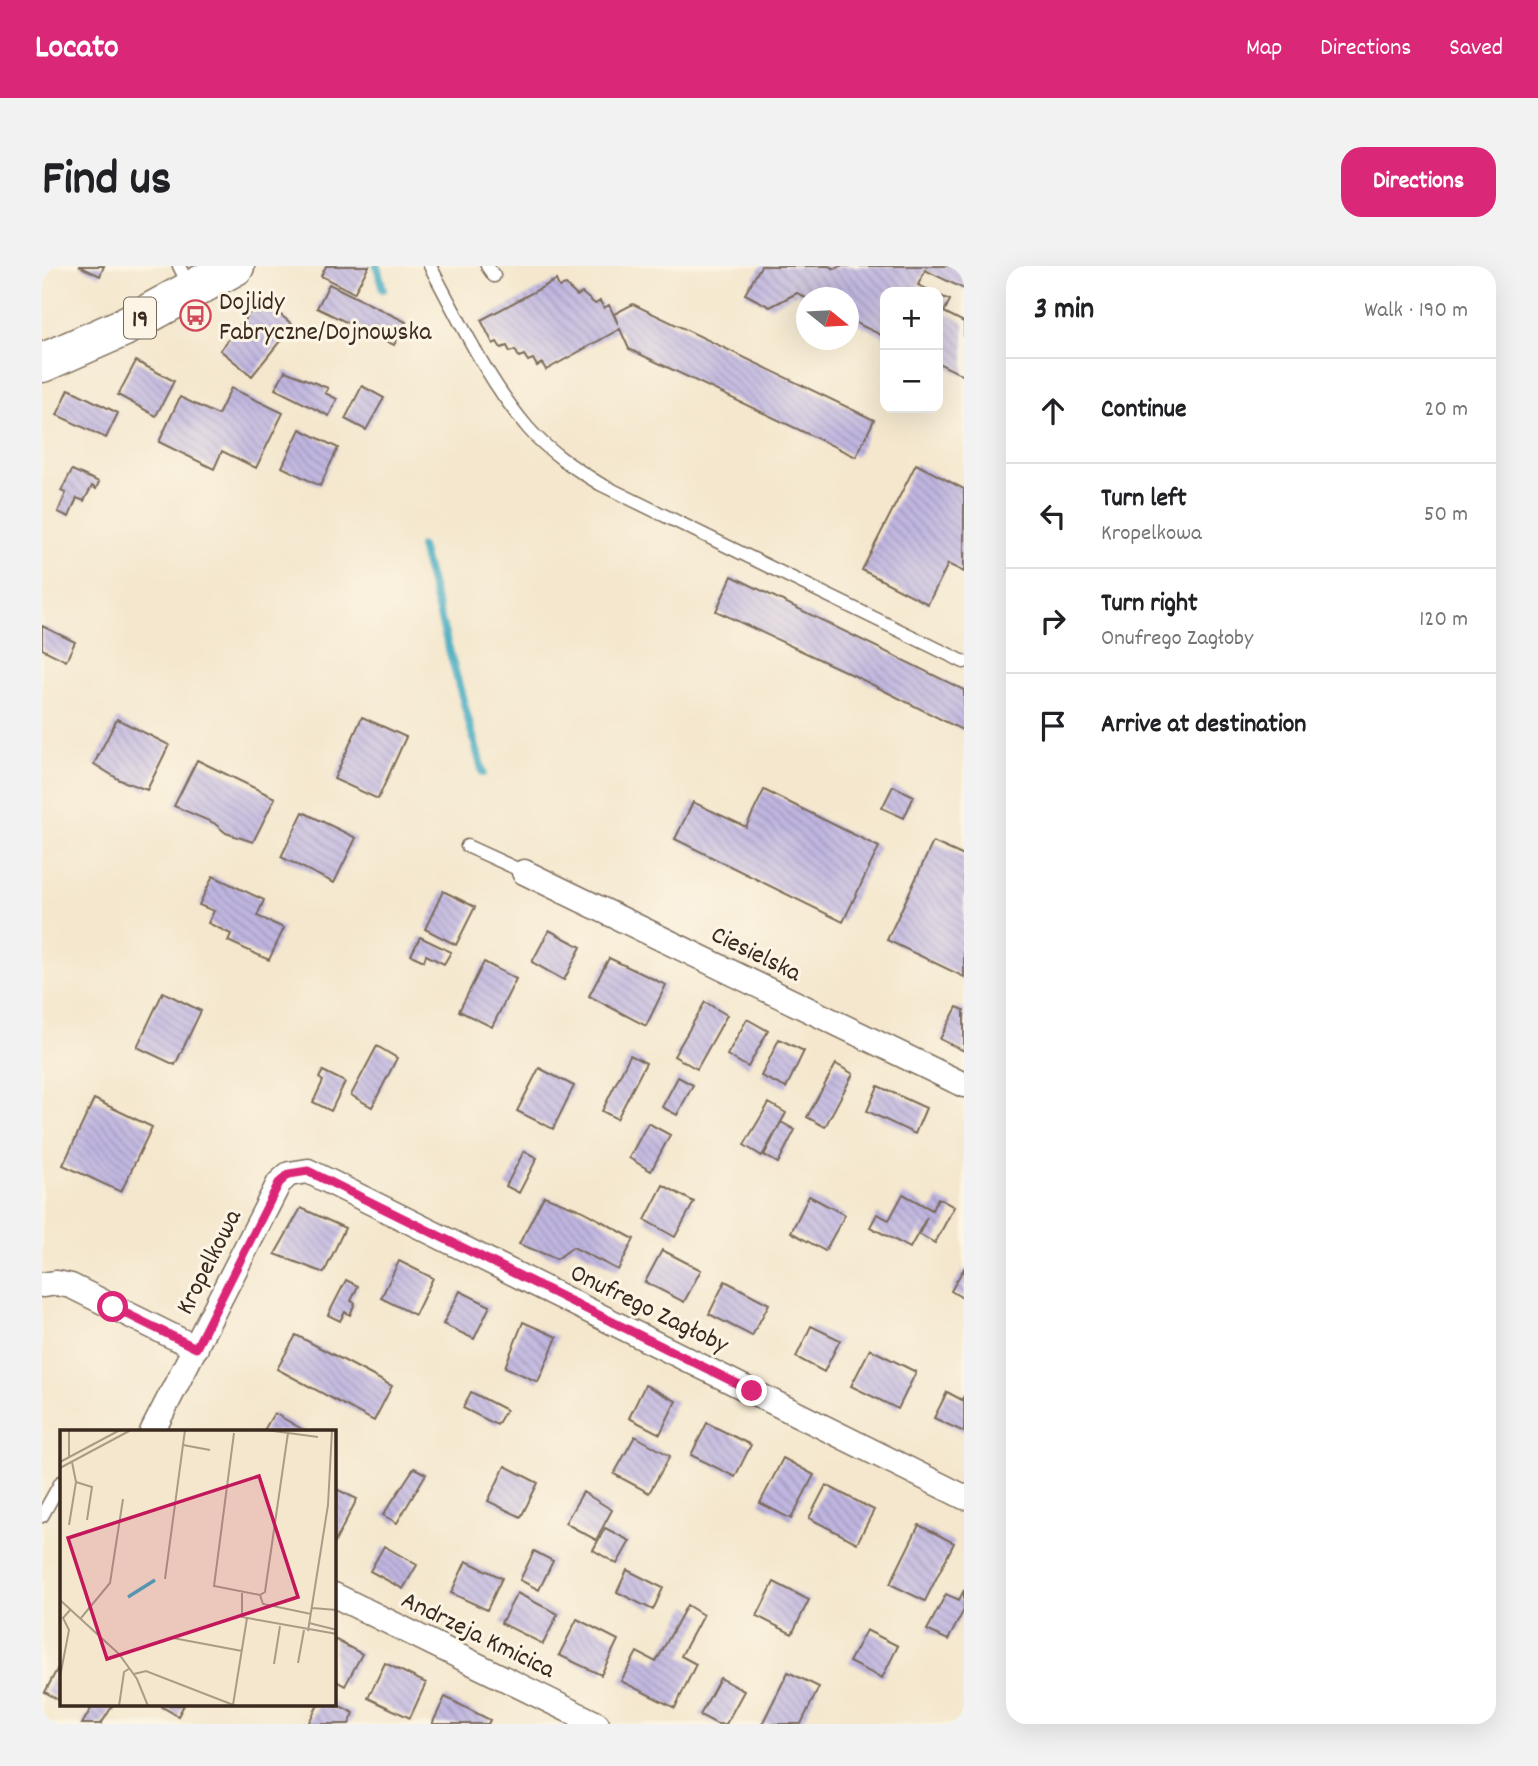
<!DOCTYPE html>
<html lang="en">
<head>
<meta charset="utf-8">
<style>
	body { margin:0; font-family:Dekko,sans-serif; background:#f2f2f2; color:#202124 }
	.controls { position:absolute; right:21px; top:21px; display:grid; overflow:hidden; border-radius:14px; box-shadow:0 7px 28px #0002 }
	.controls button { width:63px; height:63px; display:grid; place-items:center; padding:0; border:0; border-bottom:2px solid #e0e0e0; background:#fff; color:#202124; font:35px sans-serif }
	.compass { position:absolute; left:754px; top:21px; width:63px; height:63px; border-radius:50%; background:#fff; box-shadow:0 7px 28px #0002; rotate:108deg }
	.stop { position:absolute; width:21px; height:21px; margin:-16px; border:5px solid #db2777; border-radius:50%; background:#fff }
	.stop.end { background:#db2777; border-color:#fff; box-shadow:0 2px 7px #0008 }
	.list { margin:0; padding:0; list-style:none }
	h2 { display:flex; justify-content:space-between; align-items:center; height:91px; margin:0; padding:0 28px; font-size:30px }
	h2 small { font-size:23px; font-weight:400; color:#757577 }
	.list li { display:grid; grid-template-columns:46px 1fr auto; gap:21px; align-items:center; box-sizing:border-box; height:105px; padding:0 28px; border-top:2px solid #e0e0e0 }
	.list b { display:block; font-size:26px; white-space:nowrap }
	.list p { margin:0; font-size:23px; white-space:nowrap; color:#757577 }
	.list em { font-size:23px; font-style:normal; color:#757577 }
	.icon { flex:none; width:38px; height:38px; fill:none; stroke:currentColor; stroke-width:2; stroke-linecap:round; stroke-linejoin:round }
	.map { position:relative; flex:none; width:922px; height:1458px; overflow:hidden; border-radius:21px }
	header { display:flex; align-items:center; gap:42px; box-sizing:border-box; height:98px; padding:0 35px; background:#db2777; color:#fff }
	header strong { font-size:33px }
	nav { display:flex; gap:38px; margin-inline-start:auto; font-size:24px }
	.intro { display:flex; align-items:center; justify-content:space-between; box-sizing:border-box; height:168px; padding:0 42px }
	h1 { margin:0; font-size:49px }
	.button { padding:18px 32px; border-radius:21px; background:#db2777; color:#fff; font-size:24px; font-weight:700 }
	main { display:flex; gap:42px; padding:0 42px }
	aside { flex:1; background:#fff; border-radius:21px; box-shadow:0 7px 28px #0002 }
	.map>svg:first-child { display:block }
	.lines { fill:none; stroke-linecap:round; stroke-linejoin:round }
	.stream { stroke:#42abc1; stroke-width:8 }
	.building { fill:url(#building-back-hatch) }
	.lane-casing { stroke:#7c6c5b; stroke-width:15 }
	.street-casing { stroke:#7c6c5b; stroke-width:27 }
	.highway-casing { stroke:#7c6c5b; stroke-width:41 }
	.lane { stroke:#fff; stroke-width:12 }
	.street { stroke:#fff; stroke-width:24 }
	.highway { stroke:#fff; stroke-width:38 }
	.route { stroke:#db2777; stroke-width:9 }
	.labels { text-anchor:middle; stroke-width:6; stroke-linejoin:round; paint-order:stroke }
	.shield { fill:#fcf5e5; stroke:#75675a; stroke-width:2 }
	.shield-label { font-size:24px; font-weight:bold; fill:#3b2a1e }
	.poi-label { font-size:26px; fill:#3b2a1e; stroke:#fcf5e5; text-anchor:start }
	.street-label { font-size:26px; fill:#3b2a1e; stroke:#fcf5e5 }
	.inset-river { fill:none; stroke:#42abc1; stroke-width:3.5 }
	.inset-road { fill:none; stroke:#aa9b87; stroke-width:2 }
	.view { fill:#c2185b; fill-opacity:0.15; stroke:#c2185b; stroke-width:3.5 }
	.inset-edge { fill:none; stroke:#3b2a1e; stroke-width:3.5 }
</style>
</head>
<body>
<header>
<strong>Locato</strong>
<nav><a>Map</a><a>Directions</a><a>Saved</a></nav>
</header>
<div class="intro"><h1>Find us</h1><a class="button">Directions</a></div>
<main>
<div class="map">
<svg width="922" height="1458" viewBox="0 0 922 1458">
	<defs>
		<pattern id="building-back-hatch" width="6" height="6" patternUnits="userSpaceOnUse" patternTransform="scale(1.75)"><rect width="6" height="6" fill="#c0b6e1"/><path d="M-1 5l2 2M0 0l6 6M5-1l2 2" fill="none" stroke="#9d94b6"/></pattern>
	</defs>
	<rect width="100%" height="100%" fill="#fcf5e5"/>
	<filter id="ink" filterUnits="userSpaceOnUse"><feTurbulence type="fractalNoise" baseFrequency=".0143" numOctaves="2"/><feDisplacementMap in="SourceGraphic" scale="14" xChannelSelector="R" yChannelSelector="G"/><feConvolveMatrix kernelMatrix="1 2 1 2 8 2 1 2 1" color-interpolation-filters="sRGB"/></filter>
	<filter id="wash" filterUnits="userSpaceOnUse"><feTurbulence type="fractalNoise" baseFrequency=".00686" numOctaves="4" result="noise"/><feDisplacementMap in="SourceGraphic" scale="28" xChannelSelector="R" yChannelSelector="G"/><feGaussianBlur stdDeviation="1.57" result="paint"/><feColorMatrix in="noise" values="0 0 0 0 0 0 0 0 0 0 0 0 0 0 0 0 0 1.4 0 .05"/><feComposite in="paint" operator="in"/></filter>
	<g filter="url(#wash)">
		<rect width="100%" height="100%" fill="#f4e7cd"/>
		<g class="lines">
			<path class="stream" d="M 335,0 L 341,23
				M 379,281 L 441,507"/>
		</g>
		<g id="blocks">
			<path class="building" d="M 37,0 L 62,0 L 58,10 Z
				M 284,0 L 327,0 L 312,27 L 279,10 Z
				M 719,0 L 787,0 L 793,3 L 798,0 L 922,0 L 922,23 L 883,4 L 876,19 L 891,26 L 843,26 L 843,71 L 806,53 L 806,32 L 764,32 L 755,27 L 728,41 L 703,28 Z
				M 514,14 L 517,21 L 524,19 L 535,30 L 540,27 L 553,38 L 558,35 L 562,42 L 567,39 L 576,58 L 572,48 L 591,38 L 832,154 L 814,191 L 587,83 L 578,63 L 504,104 L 500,97 L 495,100 L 491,93 L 486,95 L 482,89 L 477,91 L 473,84 L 468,86 L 465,80 L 459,82 L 455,76 L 451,78 L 439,54 Z
				M 287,18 L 364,56 L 352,79 L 275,42 Z
				M 896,29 L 908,34 L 902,46 L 922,56 L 922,110 L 896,97 Z
				M 219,33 L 251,59 L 210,110 L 178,84 Z
				M 94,95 L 132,115 L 114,150 L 76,129 Z
				M 243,105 L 286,122 L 283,127 L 295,133 L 287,150 L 233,123 Z
				M 320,120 L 342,132 L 324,164 L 303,153 Z
				M 189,122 L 241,147 L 214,202 L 180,185 L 172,203 L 117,176 L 138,131 L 176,149 Z
				M 27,123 L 76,147 L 64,172 L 15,149 Z
				M 258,163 L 296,182 L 278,220 L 240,201 Z
				M 874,198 L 922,223 L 922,306 L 906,298 L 886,338 L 820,304 Z
				M 30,204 L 57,216 L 54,223 L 50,220 L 42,235 L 35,232 L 27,251 L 16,246 L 24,227 L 19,225 Z
				M 690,310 L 922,424 L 922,465 L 811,409 L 674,345 Z
				M 0,360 L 33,376 L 24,395 L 0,383 Z
				M 320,451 L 364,471 L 336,533 L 292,513 Z
				M 75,453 L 127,479 L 105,524 L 78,514 L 52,498 Z
				M 155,494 L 233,532 L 211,576 L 184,567 L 172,557 L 132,540 Z
				M 851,520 L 872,530 L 862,552 L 840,542 Z
				M 722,524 L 837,581 L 801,656 L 633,573 L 651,536 L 704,561 Z
				M 261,546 L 314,572 L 292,617 L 239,591 Z
				M 891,576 L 922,590 L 922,711 L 845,674 Z
				M 171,610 L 222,634 L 215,650 L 242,662 L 227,694 L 186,675 L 189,668 L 166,657 L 172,645 L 157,639 Z
				M 401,625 L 433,641 L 414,679 L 383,663 Z
				M 507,664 L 539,681 L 522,714 L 490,696 Z
				M 378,671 L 409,686 L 402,698 L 384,689 L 382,695 L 369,689 Z
				M 567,692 L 624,719 L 604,760 L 547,730 Z
				M 442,696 L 474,713 L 450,761 L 417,745 Z
				M 121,726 L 159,745 L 133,799 L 95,781 Z
				M 663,736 L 685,749 L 655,803 L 632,790 Z
				M 915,741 L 922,744 L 922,785 L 898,773 Z
				M 705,753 L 726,765 L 706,801 L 685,789 Z
				M 737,773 L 762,785 L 744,822 L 719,810 Z
				M 335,780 L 355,792 L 330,841 L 309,829 Z
				M 588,789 L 604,797 L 575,853 L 560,845 Z
				M 794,798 L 811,808 L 783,861 L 765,851 Z
				M 497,802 L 532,820 L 511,863 L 475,845 Z
				M 281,805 L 303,816 L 289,845 L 271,836 L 281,815 L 277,812 Z
				M 636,811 L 651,819 L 635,849 L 620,841 Z
				M 836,820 L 884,842 L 873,868 L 825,845 Z
				M 52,833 L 110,861 L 79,926 L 21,899 Z
				M 727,837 L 744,847 L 720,890 L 702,879 Z
				M 739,856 L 753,864 L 736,897 L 722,889 Z
				M 606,857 L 628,869 L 609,905 L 587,892 Z
				M 482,885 L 495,892 L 477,927 L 464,920 Z
				M 621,919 L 652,936 L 633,971 L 603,954 Z
				M 861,928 L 890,944 L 896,932 L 912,941 L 893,977 L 877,968 L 885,951 L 868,982 L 828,961 L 835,948 L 847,954 Z
				M 502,930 L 541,945 L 592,973 L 576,1004 L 531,981 L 515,993 L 477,978 Z
				M 767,930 L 803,949 L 783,985 L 749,966 Z
				M 259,942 L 303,962 L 282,1007 L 233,988 Z
				M 620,984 L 659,1004 L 642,1036 L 603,1016 Z
				M 357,995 L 391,1012 L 373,1049 L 339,1032 Z
				M 922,1002 L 922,1033 L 909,1025 Z
				M 304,1014 L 316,1020 L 309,1035 L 313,1037 L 308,1049 L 303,1046 L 298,1055 L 286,1049 Z
				M 683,1015 L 727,1038 L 710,1070 L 667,1048 Z
				M 418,1025 L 448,1040 L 432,1073 L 401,1058 Z
				M 481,1056 L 515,1071 L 496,1116 L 463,1101 Z
				M 769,1060 L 798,1074 L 782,1106 L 754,1091 Z
				M 254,1069 L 350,1120 L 332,1155 L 235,1103 Z
				M 828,1083 L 874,1106 L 856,1143 L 809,1120 Z
				M 603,1119 L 634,1135 L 618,1168 L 587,1152 Z
				M 429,1126 L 464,1144 L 455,1159 L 421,1142 Z
				M 905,1126 L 920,1134 L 922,1129 L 922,1166 L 892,1152 Z
				M 232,1147 L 265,1166 L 221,1166 Z
				M 665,1157 L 709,1179 L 693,1211 L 649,1189 Z
				M 593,1170 L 628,1190 L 607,1227 L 572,1208 Z
				M 741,1192 L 772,1209 L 749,1253 L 718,1237 Z
				M 463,1200 L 496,1217 L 479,1251 L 446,1235 Z
				M 372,1202 L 384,1208 L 355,1257 L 341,1249 Z
				M 784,1219 L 832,1244 L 815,1277 L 767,1252 Z
				M 292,1222 L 315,1233 L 292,1278 Z
				M 541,1226 L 570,1244 L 554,1274 L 523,1257 Z
				M 877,1259 L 912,1277 L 883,1335 L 848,1318 Z
				M 563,1262 L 588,1275 L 575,1298 L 551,1284 Z
				M 342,1280 L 375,1299 L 361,1323 L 328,1305 Z
				M 492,1285 L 511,1295 L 497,1324 L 478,1314 Z
				M 424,1295 L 460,1312 L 445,1344 L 409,1327 Z
				M 585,1304 L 621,1322 L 611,1344 L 575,1326 Z
				M 732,1316 L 767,1334 L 750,1368 L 715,1350 Z
				M 922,1324 L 922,1344 L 906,1374 L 885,1364 L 904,1328 L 917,1334 Z
				M 475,1327 L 516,1348 L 501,1378 L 459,1357 Z
				M 645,1339 L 661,1349 L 639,1390 L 654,1398 L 633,1442 L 579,1415 L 595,1386 L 614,1396 Z
				M 535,1353 L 576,1374 L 559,1409 L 517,1389 Z
				M 824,1364 L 856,1380 L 840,1412 L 807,1396 Z
				M 292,1373 L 320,1388 L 303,1420 L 292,1414 Z
				M 19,1396 L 19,1435 L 3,1426 Z
				M 343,1397 L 384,1417 L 368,1452 L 326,1432 Z
				M 746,1406 L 777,1421 L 759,1458 L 720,1458 Z
				M 678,1412 L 702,1425 L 684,1458 L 675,1458 L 658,1449 Z
				M 403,1431 L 448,1454 L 446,1458 L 390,1458 Z
				M 292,1437 L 312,1447 L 307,1458 L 266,1458 L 276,1439 Z
				M 51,1439 L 71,1439 L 59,1458 L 40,1458 Z
				M 117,1439 L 142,1439 L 136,1450 Z"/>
		</g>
	</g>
	<g filter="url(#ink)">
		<use href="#blocks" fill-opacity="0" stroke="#7c6c5b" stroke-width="2"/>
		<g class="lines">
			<defs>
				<path id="lane" d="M 137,0 L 148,21
					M 388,0 C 418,55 445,114 486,162 C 506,185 532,202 558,218 L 922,396
					M 445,0 L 452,10
					M 425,580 L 482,606
					M 0,1250 L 19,1216"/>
				<path id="street" d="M 482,606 L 922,819
					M 0,1019 L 15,1017 L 29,1020 L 154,1082
					M 110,1166 L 237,917 L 247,908 L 266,905 L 922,1231
					M 292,1329 L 555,1458"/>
				<path id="highway" d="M 0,97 L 80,62 L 193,0"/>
			</defs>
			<use href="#lane" class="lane-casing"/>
			<use href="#street" class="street-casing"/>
			<use href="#highway" class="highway-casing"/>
			<use href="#lane" class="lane"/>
			<use href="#street" class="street"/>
			<use href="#highway" class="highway"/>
		</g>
	</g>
	<g class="lines" filter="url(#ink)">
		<path class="route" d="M 71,1041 L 154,1082 L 237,917 L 247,908 L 266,905 L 710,1125"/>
	</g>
	<defs>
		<symbol id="bus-ring" viewBox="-11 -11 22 22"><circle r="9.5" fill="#fcf5e5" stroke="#d1495b" stroke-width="1.5"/><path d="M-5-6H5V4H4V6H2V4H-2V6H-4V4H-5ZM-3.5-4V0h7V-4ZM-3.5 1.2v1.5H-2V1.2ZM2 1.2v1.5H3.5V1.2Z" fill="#d1495b"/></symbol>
	</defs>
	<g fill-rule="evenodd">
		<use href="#bus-ring" x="136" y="32" width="35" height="35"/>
	</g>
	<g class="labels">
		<rect class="shield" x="82" y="31.5" width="32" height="41" rx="5"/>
		<g class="shield-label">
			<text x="98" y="60">19</text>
		</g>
		<g class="poi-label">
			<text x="177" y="43">Dojlidy<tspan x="177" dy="30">Fabryczne/Dojnowska</tspan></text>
		</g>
		<g class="street-label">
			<text transform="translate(715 686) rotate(26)" y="9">Ciesielska</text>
			<text transform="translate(165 995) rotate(-63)" y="9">Kropelkowa</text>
			<text transform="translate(608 1041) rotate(26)" y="9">Onufrego Zagłoby</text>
			<text transform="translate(437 1367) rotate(26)" y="9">Andrzeja Kmicica</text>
		</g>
	</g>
	<g transform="translate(18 1164)">
		<rect width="276" height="276" fill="#f4e7cd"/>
		<path class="inset-river" d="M 68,167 L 95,150"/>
		<path class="inset-road" d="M 126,0 L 206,0 L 258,7M 174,3 L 154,156 L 200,165 L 205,162 L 228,3M 123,15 L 150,20M 9,27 L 9,0M 0,32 L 60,0M 0,38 L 71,0M 16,52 L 32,57 L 27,90M 9,95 L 16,52 L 12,32M 105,149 L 125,0M 182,163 L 182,187 L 277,204M 200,165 L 203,174 L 251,184M 0,170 L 59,224 L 77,249 L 88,276M 252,178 L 277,180M 21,188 L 50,153 L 63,69M 249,193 L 277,200M 248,201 L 268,75 L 272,0M 113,208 L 182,221M 238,233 L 244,200M 214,234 L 220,196M 74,244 L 86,241 L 176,276M 0,247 L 9,200 L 3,188 L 11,179M 173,275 L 187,188M 59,276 L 64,242 L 70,238"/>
		<path class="view" d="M 199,46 L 238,167 L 47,229 L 8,108 Z"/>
		<rect width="276" height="276" class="inset-edge"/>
	</g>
</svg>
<div class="controls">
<button>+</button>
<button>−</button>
</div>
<svg class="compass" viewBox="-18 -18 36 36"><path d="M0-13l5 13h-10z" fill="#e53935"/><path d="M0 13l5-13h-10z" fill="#757577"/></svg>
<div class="stop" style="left:71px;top:1041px"></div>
<div class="stop end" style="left:710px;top:1125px"></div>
</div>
<aside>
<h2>3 min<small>Walk · 190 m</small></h2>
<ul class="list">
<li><svg class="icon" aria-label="ahead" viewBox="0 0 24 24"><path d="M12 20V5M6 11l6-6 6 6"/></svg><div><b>Continue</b></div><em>20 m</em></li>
<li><svg class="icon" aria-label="left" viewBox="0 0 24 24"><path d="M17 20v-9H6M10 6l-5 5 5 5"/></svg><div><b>Turn left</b><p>Kropelkowa</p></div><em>50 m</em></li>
<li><svg class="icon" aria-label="right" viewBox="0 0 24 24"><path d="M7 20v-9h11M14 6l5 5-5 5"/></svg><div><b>Turn right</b><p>Onufrego Zagłoby</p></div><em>120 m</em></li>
<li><svg class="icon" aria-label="arrive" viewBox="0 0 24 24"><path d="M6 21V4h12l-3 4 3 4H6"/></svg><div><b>Arrive at destination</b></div></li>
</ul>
</aside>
</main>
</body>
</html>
